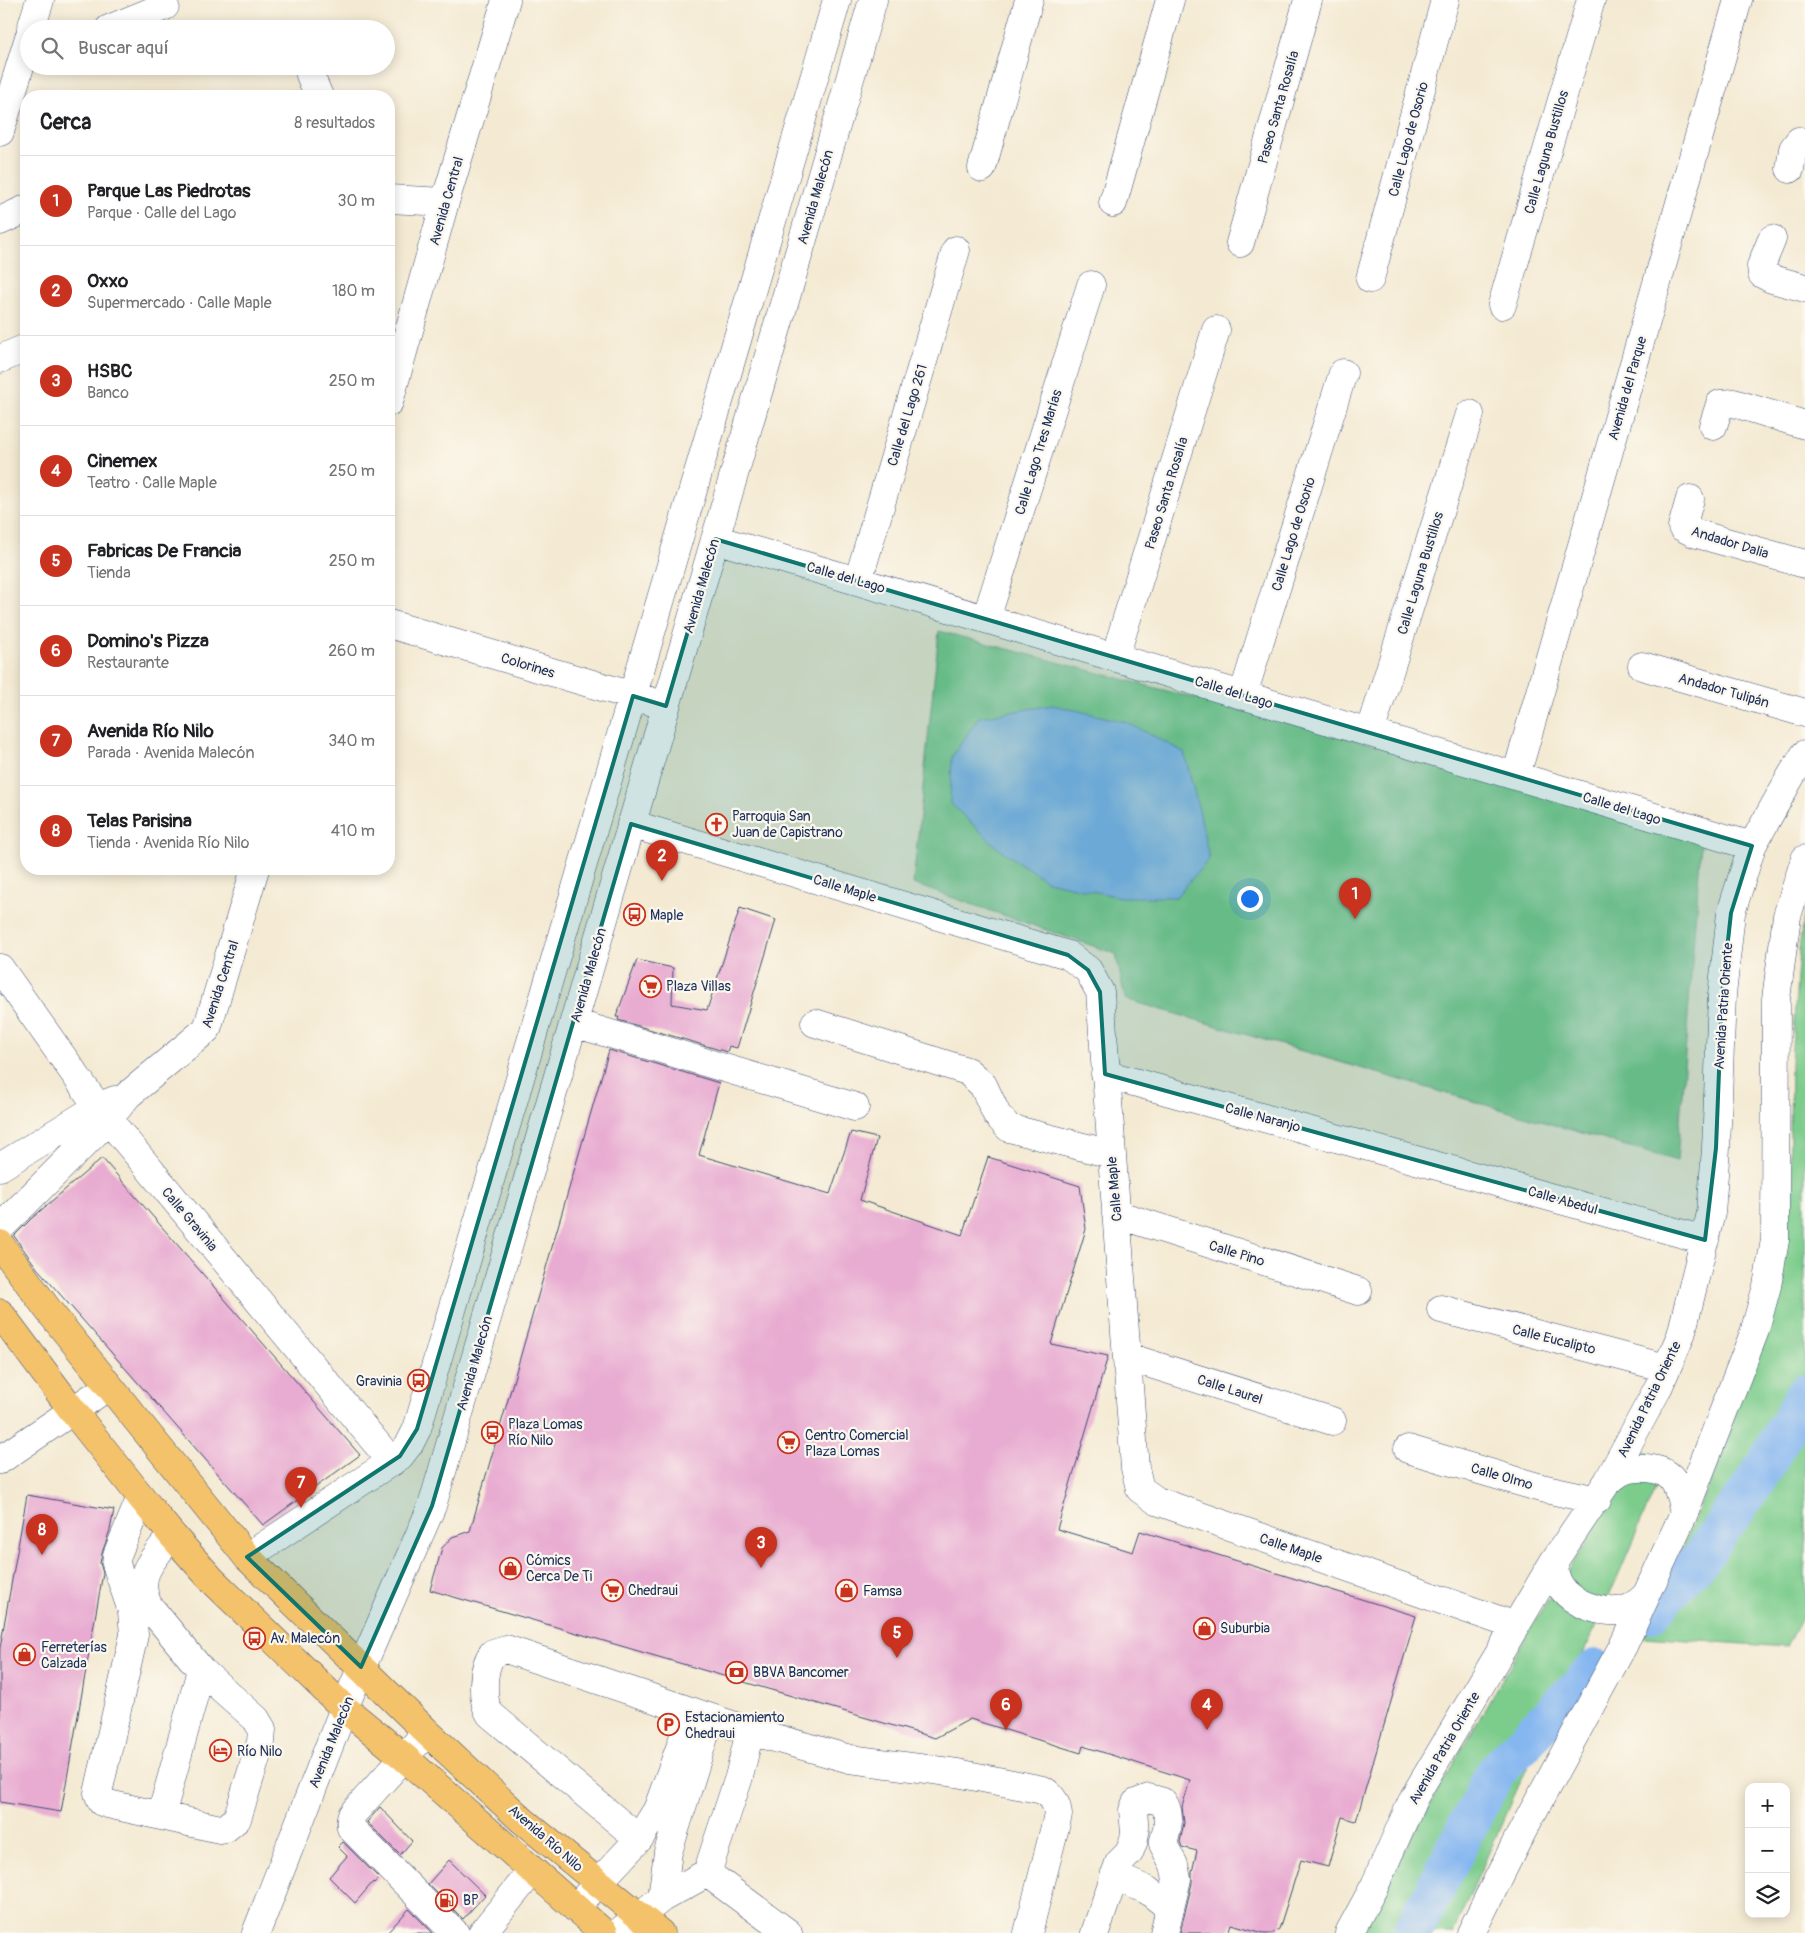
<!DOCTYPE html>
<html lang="es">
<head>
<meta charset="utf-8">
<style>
	body { margin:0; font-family:Pangolin,sans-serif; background:#f2f2f2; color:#202124 }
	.controls { position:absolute; right:15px; bottom:15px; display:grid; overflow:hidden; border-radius:10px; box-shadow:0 2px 12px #0003 }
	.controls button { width:45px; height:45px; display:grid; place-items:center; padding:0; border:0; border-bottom:1px solid #e0e0e0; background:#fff; color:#202124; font:25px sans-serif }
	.you { position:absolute; left:1249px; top:898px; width:18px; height:18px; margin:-12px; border:4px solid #fff; border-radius:50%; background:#1a73e8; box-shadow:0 0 0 8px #1a73e833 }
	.badge { display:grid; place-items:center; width:32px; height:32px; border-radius:50%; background:#c8321e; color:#fff; font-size:16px; font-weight:700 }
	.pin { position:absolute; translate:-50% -41px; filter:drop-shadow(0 1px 2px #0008) }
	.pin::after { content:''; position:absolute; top:26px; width:18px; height:15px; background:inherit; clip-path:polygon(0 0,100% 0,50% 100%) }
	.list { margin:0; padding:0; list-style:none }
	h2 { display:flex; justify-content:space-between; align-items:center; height:65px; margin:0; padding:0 20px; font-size:21px }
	h2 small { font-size:16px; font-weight:400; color:#757577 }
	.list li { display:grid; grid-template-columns:32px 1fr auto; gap:15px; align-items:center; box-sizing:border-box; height:90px; padding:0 20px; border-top:1px solid #e0e0e0 }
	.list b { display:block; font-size:19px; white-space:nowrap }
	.list p { margin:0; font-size:16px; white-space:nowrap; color:#757577 }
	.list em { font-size:16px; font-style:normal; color:#757577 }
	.icon { flex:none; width:28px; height:28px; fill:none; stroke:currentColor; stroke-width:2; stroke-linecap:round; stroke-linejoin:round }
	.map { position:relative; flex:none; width:1805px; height:1933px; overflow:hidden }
	.search { position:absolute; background:#fff; box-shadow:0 2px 12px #0003; left:20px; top:20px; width:375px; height:55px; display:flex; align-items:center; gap:12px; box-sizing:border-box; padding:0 18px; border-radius:28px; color:#757577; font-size:19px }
	.panel { position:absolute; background:#fff; box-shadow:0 2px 12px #0003; left:20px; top:90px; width:375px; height:785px; border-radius:20px }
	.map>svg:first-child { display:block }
	.green { fill:#7ccc8c; stroke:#4c7e75 }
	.water { fill:#84b6f0; stroke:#5072a7 }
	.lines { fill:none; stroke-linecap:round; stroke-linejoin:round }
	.river { stroke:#84b6f0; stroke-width:40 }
	.building { fill:#e8abd1 }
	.minor-casing { stroke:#3c4b70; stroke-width:29 }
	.major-casing { stroke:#3c4b70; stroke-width:29 }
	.minor { stroke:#fff; stroke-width:28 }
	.major { stroke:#f4c26a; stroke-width:28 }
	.marked { fill:#0f766e; fill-opacity:0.2; stroke:#0f766e; stroke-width:4; stroke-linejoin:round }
	.labels { text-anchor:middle; stroke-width:4.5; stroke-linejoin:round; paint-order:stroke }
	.street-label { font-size:14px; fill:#1b2f5e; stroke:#fbf7ec }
	.poi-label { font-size:14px; fill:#1b2f5e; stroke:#fbf7ec; text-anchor:start }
</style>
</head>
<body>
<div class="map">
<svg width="1805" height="1933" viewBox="0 0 1805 1933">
	<rect width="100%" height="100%" fill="#fbf7ec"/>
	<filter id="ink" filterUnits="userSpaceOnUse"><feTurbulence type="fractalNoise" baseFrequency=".02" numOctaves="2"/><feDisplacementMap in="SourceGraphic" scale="10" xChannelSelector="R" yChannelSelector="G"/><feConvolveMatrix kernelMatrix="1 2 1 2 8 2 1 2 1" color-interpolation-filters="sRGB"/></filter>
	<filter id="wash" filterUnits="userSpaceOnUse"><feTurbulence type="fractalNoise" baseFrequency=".0096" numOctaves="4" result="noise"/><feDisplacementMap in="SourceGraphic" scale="20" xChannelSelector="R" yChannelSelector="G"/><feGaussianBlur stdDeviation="1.12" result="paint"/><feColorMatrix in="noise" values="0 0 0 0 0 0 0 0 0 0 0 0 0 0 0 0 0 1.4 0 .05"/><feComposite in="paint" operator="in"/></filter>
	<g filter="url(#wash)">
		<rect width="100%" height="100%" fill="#f4ead3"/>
		<path class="green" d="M 939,631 L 1702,831 L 1677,1161 L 1125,999 L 1116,954 L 913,884 Z
			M 1805,905 L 1805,1610 L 1786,1647 L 1643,1637 L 1724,1450 L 1755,1343 L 1789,1207 L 1791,1063 L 1799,949 Z
			M 1640,1450 L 1668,1459 L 1596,1627 L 1519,1785 L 1453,1933 L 1354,1933 L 1373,1905 L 1538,1616 L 1587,1541 Z"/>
		<path class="water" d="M 1053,705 L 1126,722 L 1184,752 L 1200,814 L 1209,859 L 1176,897 L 1119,897 L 1047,881 L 999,849 L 950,803 L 952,757 L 979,717 Z"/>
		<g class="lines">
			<path class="river" d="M 1651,1612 L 1698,1562 L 1757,1479 L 1805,1394
				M 1412,1933 L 1496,1771 L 1596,1669"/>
		</g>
		<g id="blocks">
			<path class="building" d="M 740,908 L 776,920 L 737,1048 L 729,1046 L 727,1052 L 618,1020 L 619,1017 L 616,1017 L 637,960 L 673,968 L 672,1004 L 707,1010 Z
				M 609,1050 L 719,1083 L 699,1155 L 830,1194 L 851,1132 L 877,1138 L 860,1200 L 962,1235 L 988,1157 L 1080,1186 L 1086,1229 L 1051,1344 L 1108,1356 L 1057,1529 L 1133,1552 L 1140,1531 L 1416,1616 L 1356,1821 L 1342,1817 L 1328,1867 L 1301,1860 L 1279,1929 L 1273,1933 L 1264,1933 L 1231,1924 L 1228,1933 L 1180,1933 L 1192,1883 L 1192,1872 L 1197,1851 L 1182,1847 L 1180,1842 L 1184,1823 L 1182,1807 L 1190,1780 L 1083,1746 L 1081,1753 L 970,1719 L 935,1738 L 430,1590 L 442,1548 L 452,1537 L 470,1531 Z
				M 102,1158 L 360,1455 L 263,1525 L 37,1268 L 14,1236 L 32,1218 Z
				M 27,1495 L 114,1510 L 110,1530 L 102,1553 L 100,1563 L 103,1573 L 61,1812 L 0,1802 L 0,1648 Z
				M 380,1807 L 412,1841 L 400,1855 L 367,1822 Z
				M 343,1842 L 379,1878 L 374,1883 L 373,1882 L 355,1903 L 329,1877 L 347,1856 L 338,1847 Z
				M 449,1860 L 485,1895 L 463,1919 L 428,1884 Z
				M 409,1909 L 433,1933 L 387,1933 Z"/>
		</g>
	</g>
	<g filter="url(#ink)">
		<use href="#blocks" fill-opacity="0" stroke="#3c4b70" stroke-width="1"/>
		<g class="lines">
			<defs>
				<path id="minor" d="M 31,29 L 40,0
					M 109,29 L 165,6
					M 310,75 L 319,96
					M 0,132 L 29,37
					M 982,168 L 1029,0
					M 1790,169 L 1793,149 L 1799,141 L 1805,142
					M 389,199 L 445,202
					M 1113,203 L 1170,0
					M 0,221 L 26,209
					M 1772,239 L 1761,266 L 1762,274 L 1772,279 L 1805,288
					M 1240,243 L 1308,0
					M 1370,279 L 1445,0
					M 1502,305 L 1591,0
					M 0,359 L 26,348
					M 389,402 L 445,202 L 506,0
					M 1713,426 L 1720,404 L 1734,403 L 1805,425
					M 1690,499 L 1682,527 L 1694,533 L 1805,564
					M 715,539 L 1752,846
					M 858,581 L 956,250
					M 986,619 L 1091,285
					M 389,624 L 650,701
					M 1115,657 L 1216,330
					M 1642,666 L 1805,713
					M 1243,695 L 1343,373
					M 1370,733 L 1470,414
					M 1516,776 L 1738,0
					M 631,824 L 1068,955 L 1088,970 L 1100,992 L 1135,1468 L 1140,1489 L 1157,1501 L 1516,1626
					M 0,968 L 98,1107 L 392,1462
					M 574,1023 L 855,1107
					M 815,1023 L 967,1071 L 983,1085 L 997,1115 L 1009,1128 L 1111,1154
					M 1105,1074 L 1705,1240
					M 0,1167 L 98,1107 L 115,1100
					M 1116,1214 L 1358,1291
					M 0,1228 L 108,1120 L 128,1095 L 207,1029 L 255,869
					M 1441,1309 L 1666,1368
					M 1128,1357 L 1332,1421
					M 1408,1449 L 1541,1488 L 1597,1500
					M 0,1460 L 109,1386
					M 1608,1481 C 1613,1478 1617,1474 1621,1472 C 1637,1465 1666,1466 1675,1483 C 1680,1492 1682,1502 1684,1513
					M 141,1497 L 117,1555 L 116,1564 L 132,1611 L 134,1635 L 98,1793 L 102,1802 L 108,1804 L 220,1829 L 226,1828 L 237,1819 L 261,1742 L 262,1729 L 256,1719 L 201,1670 L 148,1605 C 133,1575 155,1557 172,1535
					M 247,1557 L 400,1456 L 410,1443 L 417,1429 L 837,0
					M 1554,1561 C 1555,1566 1554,1573 1556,1577 C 1564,1603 1606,1618 1630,1608 C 1635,1606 1641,1600 1645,1596
					M 427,1732 L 355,1811 C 350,1816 350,1821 351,1828 L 455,1933
					M 161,1816 L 201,1670
					M 639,1839 L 490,1714 C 481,1700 482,1667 493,1653 L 506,1649 L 750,1731 L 850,1759 L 957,1773 L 1043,1790 C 1053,1796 1057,1804 1058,1815 L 1028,1933
					M 707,1873 L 788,1933
					M 1114,1876 L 1147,1890 L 1170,1908
					M 662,1898 L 668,1852 L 709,1721
					M 575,1908 L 639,1839 L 657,1810 L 681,1745 L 691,1711
					M 256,1933 L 344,1708 L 432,1506 L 873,0
					M 482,1933 L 532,1871
					M 618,1933 L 662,1898 L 707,1873 L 739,1777 L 750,1731
					M 1095,1933 L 1119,1863 L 1129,1853 L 1133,1843 L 1135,1833 L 1133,1810 L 1136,1803 L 1149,1798 L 1163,1802 C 1172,1815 1167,1830 1163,1844 L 1174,1865 L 1177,1879 L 1164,1933
					M 1349,1933 L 1375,1885 L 1414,1797 L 1554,1561 L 1608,1481 L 1658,1388 L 1681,1335 L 1711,1213 L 1716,1148 L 1722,995 L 1731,913 L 1752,846 L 1791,776 L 1805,754
					M 1471,1933 L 1517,1841 L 1624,1644 L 1684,1513 L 1754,1333 L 1767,1286 L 1775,1240 L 1776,999 L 1787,916 L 1805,859"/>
				<path id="major" d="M 0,1244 L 49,1311 L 247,1557 L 427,1732 L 522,1820 L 660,1933
					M 0,1313 L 73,1411 L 141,1497 L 172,1535 L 212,1580 L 344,1708 L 405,1758 L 604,1933"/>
			</defs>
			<use href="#minor" class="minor-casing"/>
			<use href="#major" class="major-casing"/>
			<use href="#minor" class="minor"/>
			<use href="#major" class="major"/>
		</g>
	</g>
	<path class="marked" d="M 715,539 L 1752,846 L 1731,913 L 1722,995 L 1716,1148 L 1705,1240 L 1105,1074 L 1100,992 L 1088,970 L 1068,955 L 631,824 L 432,1506 L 361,1667 L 247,1557 L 400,1456 L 417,1429 L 633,696 L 666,706 Z"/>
	<defs>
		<symbol id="church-ring" viewBox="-11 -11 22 22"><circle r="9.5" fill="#fbf7ec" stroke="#c8321e" stroke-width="1.5"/><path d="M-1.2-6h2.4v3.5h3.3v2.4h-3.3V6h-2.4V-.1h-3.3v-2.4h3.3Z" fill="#c8321e"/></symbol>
		<symbol id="bus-ring" viewBox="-11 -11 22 22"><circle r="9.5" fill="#fbf7ec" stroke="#c8321e" stroke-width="1.5"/><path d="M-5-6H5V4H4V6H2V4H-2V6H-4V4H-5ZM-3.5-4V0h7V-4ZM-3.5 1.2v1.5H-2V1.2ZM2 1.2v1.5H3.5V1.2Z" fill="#c8321e"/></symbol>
		<symbol id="supermarket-ring" viewBox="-11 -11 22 22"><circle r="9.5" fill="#fbf7ec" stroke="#c8321e" stroke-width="1.5"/><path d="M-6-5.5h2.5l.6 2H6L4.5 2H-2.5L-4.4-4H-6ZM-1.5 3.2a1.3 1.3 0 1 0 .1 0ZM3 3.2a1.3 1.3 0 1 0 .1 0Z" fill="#c8321e"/></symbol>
		<symbol id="shop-ring" viewBox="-11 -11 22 22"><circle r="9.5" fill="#fbf7ec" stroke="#c8321e" stroke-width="1.5"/><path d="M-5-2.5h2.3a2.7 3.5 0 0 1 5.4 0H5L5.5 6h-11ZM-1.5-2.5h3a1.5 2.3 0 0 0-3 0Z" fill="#c8321e"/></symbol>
		<symbol id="bank-ring" viewBox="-11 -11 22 22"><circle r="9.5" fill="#fbf7ec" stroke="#c8321e" stroke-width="1.5"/><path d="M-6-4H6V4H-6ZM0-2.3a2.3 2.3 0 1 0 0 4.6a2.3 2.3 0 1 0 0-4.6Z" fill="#c8321e"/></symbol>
		<symbol id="parking-ring" viewBox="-11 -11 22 22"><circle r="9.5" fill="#fbf7ec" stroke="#c8321e" stroke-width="1.5"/><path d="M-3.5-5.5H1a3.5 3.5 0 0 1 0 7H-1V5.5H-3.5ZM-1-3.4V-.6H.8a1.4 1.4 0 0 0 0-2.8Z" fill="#c8321e"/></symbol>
		<symbol id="hotel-ring" viewBox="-11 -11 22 22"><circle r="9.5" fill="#fbf7ec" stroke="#c8321e" stroke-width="1.5"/><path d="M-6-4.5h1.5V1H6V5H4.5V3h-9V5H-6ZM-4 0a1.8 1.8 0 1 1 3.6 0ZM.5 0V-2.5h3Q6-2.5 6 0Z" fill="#c8321e"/></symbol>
		<symbol id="fuel-ring" viewBox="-11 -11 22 22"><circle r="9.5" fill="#fbf7ec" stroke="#c8321e" stroke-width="1.5"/><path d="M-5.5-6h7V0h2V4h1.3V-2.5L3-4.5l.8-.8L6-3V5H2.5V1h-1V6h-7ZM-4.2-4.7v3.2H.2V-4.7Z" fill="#c8321e"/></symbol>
	</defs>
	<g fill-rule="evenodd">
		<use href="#church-ring" x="704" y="812" width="25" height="25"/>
		<use href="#bus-ring" x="622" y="902" width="25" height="25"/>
		<use href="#supermarket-ring" x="638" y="974" width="25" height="25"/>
		<use href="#bus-ring" x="406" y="1368" width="25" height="25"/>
		<use href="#bus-ring" x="480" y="1420" width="25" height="25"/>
		<use href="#supermarket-ring" x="776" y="1430" width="25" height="25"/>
		<use href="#shop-ring" x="498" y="1556" width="25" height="25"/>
		<use href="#supermarket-ring" x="600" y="1578" width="25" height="25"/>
		<use href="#shop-ring" x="834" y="1578" width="25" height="25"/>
		<use href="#shop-ring" x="1192" y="1616" width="25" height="25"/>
		<use href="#bus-ring" x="242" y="1626" width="25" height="25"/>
		<use href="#shop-ring" x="12" y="1642" width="25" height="25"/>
		<use href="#bank-ring" x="724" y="1660" width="25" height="25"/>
		<use href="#parking-ring" x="656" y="1712" width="25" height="25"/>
		<use href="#hotel-ring" x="208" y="1738" width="25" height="25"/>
		<use href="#fuel-ring" x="434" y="1888" width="25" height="25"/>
	</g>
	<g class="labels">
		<g class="street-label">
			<text transform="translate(1278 107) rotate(-74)" y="5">Paseo Santa Rosalía</text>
			<text transform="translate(1408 139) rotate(-75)" y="5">Calle Lago de Osorio</text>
			<text transform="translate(1546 152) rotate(-74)" y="5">Calle Laguna Bustillos</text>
			<text transform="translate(815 197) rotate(-74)" y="5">Avenida Malecón</text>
			<text transform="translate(446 201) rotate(-74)" y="5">Avenida Central</text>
			<text transform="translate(1627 388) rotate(-74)" y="5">Avenida del Parque</text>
			<text transform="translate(907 415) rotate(-73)" y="5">Calle del Lago 261</text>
			<text transform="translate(1038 452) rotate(-73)" y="5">Calle Lago Tres Marías</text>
			<text transform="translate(1166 493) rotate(-73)" y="5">Paseo Santa Rosalía</text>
			<text transform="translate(1293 534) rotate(-73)" y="5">Calle Lago de Osorio</text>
			<text transform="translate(1730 542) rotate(17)" y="5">Andador Dalia</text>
			<text transform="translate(1420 573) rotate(-73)" y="5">Calle Laguna Bustillos</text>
			<text transform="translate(846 577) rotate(16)" y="5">Calle del Lago</text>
			<text transform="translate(701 586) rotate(-74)" y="5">Avenida Malecón</text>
			<text transform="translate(528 665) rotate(17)" y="5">Colorines</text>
			<text transform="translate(1724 690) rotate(16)" y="5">Andador Tulipán</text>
			<text transform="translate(1234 692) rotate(17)" y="5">Calle del Lago</text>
			<text transform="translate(1622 808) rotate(17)" y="5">Calle del Lago</text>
			<text transform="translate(845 888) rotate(17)" y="5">Calle Maple</text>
			<text transform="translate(588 975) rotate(-74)" y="5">Avenida Malecón</text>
			<text transform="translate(220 984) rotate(-72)" y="5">Avenida Central</text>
			<text transform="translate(1723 1006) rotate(-86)" y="5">Avenida Patria Oriente</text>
			<text transform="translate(1263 1117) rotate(15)" y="5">Calle Naranjo</text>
			<text transform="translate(1114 1189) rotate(-95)" y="5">Calle Maple</text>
			<text transform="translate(1563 1200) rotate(16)" y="5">Calle Abedul</text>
			<text transform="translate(190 1219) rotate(50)" y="5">Calle Gravinia</text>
			<text transform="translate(1237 1253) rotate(17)" y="5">Calle Pino</text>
			<text transform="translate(1554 1339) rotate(14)" y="5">Calle Eucalipto</text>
			<text transform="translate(474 1363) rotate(-74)" y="5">Avenida Malecón</text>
			<text transform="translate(1230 1389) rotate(18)" y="5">Calle Laurel</text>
			<text transform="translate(1649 1399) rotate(-64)" y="5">Avenida Patria Oriente</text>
			<text transform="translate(1502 1476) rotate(16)" y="5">Calle Olmo</text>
			<text transform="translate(1291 1548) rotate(19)" y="5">Calle Maple</text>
			<text transform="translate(331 1742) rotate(-68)" y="5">Avenida Malecón</text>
			<text transform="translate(1444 1748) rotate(-60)" y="5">Avenida Patria Oriente</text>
			<text transform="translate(546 1838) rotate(41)" y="5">Avenida Río Nilo</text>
		</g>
		<g class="poi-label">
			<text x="732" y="821">Parroquia San<tspan x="732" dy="16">Juan de Capistrano</tspan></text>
			<text x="650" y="920">Maple</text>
			<text x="666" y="991">Plaza Villas</text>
			<text x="402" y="1386" text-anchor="end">Gravinia</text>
			<text x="508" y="1429">Plaza Lomas<tspan x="508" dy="16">Río Nilo</tspan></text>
			<text x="805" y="1440">Centro Comercial<tspan x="805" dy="16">Plaza Lomas</tspan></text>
			<text x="526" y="1565">Cómics<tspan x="526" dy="16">Cerca De Ti</tspan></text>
			<text x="628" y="1595">Chedraui</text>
			<text x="863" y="1596">Famsa</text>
			<text x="1220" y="1633">Suburbia</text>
			<text x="270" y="1643">Av. Malecón</text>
			<text x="41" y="1652">Ferreterías<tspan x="41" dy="16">Calzada</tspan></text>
			<text x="753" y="1677">BBVA Bancomer</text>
			<text x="685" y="1722">Estacionamiento<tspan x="685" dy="16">Chedraui</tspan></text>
			<text x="237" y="1756">Río Nilo</text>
			<text x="463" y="1905">BP</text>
		</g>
	</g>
</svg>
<div class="controls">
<button>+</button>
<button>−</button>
<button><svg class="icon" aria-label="layers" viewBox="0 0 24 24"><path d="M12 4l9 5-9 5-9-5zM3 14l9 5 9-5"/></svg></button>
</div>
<div class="you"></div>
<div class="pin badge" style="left:1355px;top:919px">1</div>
<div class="pin badge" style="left:662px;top:881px">2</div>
<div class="pin badge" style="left:761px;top:1568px">3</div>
<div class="pin badge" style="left:1207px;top:1730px">4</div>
<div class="pin badge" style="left:897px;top:1658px">5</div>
<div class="pin badge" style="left:1006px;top:1730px">6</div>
<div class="pin badge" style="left:301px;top:1508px">7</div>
<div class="pin badge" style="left:42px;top:1555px">8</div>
<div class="search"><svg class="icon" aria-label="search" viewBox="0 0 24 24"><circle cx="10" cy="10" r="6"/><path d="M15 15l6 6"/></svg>Buscar aquí</div>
<section class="panel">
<h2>Cerca<small>8 resultados</small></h2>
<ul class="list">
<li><span class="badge">1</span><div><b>Parque Las Piedrotas</b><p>Parque · Calle del Lago</p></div><em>30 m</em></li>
<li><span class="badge">2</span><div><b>Oxxo</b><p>Supermercado · Calle Maple</p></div><em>180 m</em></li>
<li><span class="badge">3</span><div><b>HSBC</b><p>Banco</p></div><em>250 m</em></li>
<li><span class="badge">4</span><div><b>Cinemex</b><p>Teatro · Calle Maple</p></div><em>250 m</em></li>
<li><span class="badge">5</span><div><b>Fabricas De Francia</b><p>Tienda</p></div><em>250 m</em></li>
<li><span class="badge">6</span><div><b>Domino's Pizza</b><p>Restaurante</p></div><em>260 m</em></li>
<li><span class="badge">7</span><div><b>Avenida Río Nilo</b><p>Parada · Avenida Malecón</p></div><em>340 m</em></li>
<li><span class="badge">8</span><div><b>Telas Parisina</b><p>Tienda · Avenida Río Nilo</p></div><em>410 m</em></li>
</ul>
</section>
</div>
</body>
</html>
